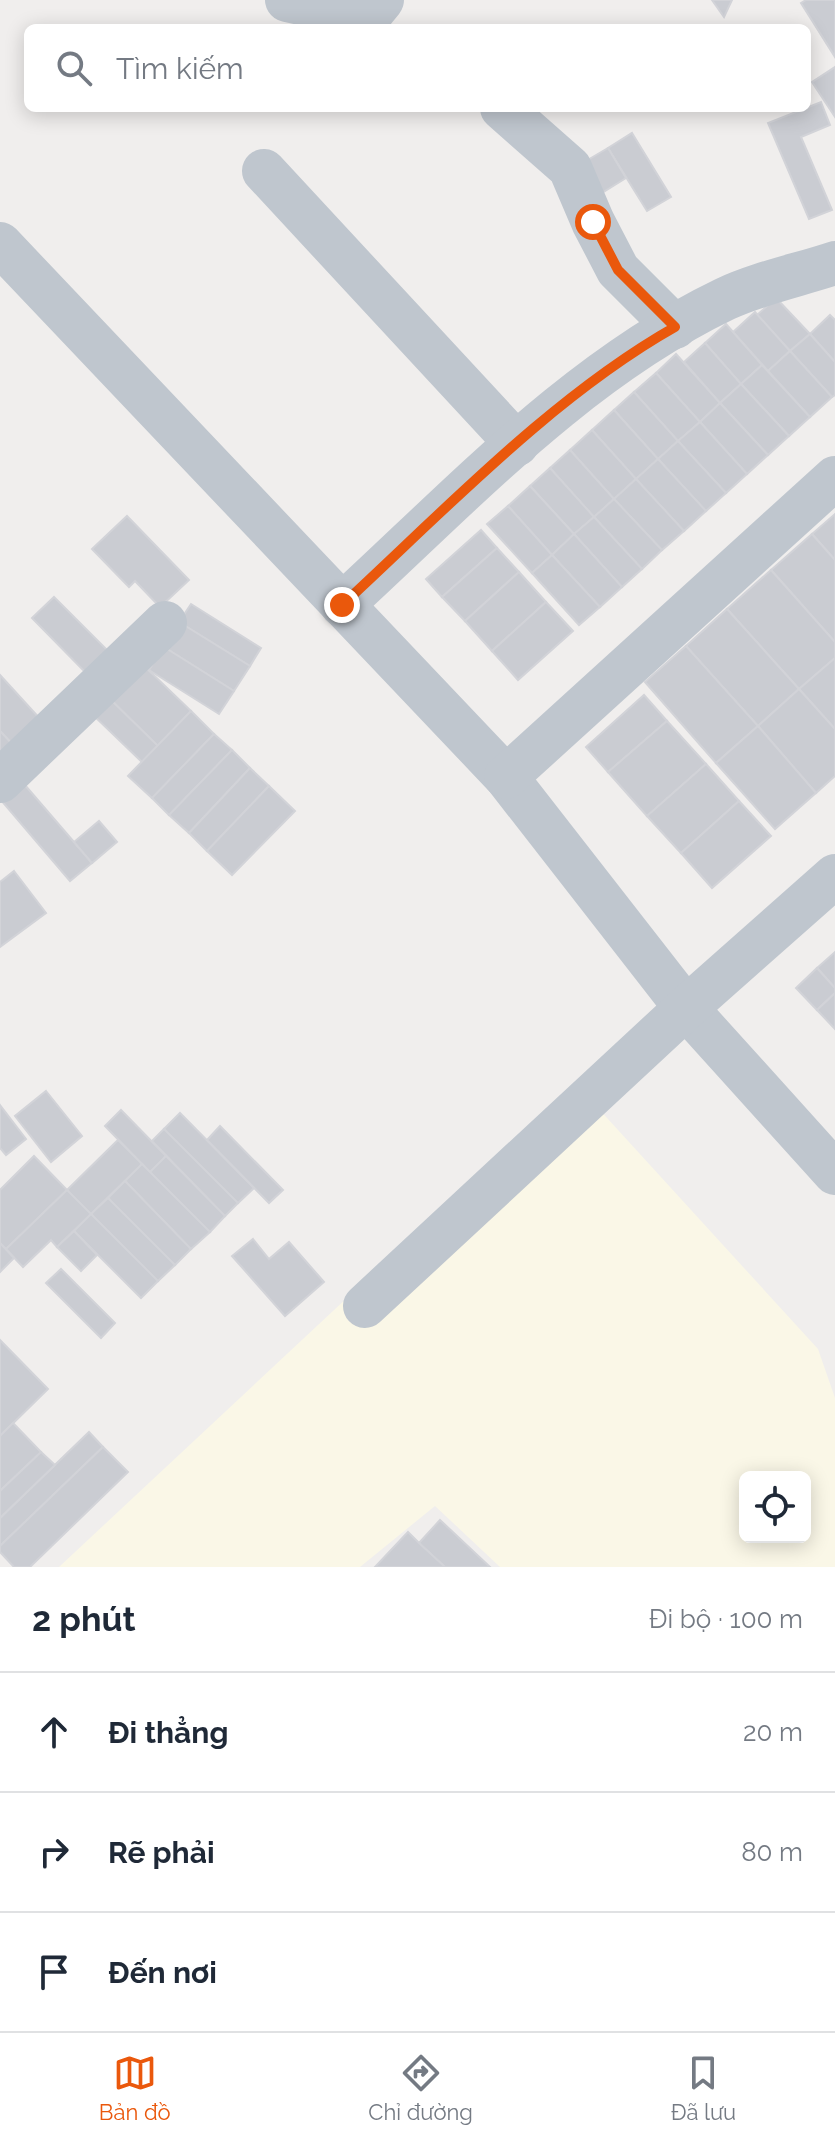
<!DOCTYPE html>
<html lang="vi">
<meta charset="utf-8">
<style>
:root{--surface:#fff;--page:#f2f2f3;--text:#1f2937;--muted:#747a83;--line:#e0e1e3;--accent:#ea580c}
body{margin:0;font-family:Raleway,sans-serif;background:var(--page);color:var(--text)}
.controls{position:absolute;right:24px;bottom:24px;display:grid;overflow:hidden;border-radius:12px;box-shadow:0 4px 20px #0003}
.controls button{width:72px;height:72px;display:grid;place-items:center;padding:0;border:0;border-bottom:2px solid var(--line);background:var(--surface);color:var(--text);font:40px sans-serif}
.stop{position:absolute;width:24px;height:24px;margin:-18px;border:6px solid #ea580c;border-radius:50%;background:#fff}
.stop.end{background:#ea580c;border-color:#fff;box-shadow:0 2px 8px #0008}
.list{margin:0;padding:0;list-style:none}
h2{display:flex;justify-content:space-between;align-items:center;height:104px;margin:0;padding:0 32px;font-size:34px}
h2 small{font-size:26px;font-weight:400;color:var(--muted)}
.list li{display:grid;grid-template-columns:52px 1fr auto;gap:24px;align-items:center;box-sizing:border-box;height:120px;padding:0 32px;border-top:2px solid var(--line)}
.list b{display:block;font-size:30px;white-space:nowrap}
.list em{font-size:26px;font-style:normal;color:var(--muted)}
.icon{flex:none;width:44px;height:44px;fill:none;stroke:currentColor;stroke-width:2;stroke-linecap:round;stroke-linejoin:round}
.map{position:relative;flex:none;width:835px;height:1567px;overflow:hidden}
.search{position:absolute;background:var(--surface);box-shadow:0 4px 20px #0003;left:24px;right:24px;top:24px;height:88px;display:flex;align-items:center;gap:20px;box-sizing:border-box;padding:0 28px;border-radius:12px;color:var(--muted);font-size:30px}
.sheet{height:464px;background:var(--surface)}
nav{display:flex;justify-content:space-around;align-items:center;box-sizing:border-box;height:112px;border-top:2px solid var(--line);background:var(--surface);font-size:22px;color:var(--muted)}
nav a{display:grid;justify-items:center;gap:4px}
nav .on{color:var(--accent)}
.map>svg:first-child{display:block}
.commercial{fill:#faf7e7;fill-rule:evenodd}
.building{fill:#caccd2;stroke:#d2d3d8;stroke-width:2}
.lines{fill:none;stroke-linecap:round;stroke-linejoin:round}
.minor{stroke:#bfc6ce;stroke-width:44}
.route{stroke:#ea580c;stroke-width:10}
</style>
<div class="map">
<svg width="835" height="1567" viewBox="0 0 835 1567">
<rect width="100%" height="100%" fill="#f0eeed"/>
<path class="commercial" d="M576 1084 818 1349 835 1398V1567H500L435 1506 360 1567H59ZM745 1477H805V1537H745Z"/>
<g class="building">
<polygon points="712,0 732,0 724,17"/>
<polygon points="806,0 835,0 835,57 801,3"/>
<polygon points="835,67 835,117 812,82"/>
<polygon points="821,102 830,125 801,137 832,210 809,219 768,123"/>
<polygon points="632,133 671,197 647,211 608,148"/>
<polygon points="608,148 626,178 592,199 574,168"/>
<polygon points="776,298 810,334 790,351 757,315"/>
<polygon points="755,312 790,351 768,371 733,332"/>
<polygon points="830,315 835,320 835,362 810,334"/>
<polygon points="726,324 762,365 741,384 705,343"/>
<polygon points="810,334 835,362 835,395 832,397 790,351"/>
<polygon points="705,343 741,384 720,403 684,362"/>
<polygon points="790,351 832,397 810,417 768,371"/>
<polygon points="676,354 720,403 700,422 656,373"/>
<polygon points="762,365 810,417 789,436 741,384"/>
<polygon points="656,373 700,422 678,441 634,392"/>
<polygon points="741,384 789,436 768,455 720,403"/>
<polygon points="634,392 678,441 658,459 614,410"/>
<polygon points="720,403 768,455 747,474 700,422"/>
<polygon points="614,410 658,459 636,479 592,430"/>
<polygon points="700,422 747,474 726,493 678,441"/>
<polygon points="592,430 636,479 614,499 570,450"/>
<polygon points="678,441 726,493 706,511 658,459"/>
<polygon points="570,450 614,499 594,517 550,468"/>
<polygon points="658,459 706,511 684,531 636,479"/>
<polygon points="550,468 594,517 574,534 530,486"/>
<polygon points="636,479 684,531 662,550 614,499"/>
<polygon points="530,486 574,534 552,555 508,506"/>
<polygon points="614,499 662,550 642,569 594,517"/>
<polygon points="508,506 552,555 532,573 487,524"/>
<polygon points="835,514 835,560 812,534"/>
<polygon points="127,516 189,580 160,607 135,581 129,587 92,549"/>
<polygon points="594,517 642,569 622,587 574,534"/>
<polygon points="481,530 497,548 442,597 426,579"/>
<polygon points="574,534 622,587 600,607 552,555"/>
<polygon points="812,534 835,560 835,642 771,570"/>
<polygon points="497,548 519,572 465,621 442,597"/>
<polygon points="552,555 600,607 579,625 532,573"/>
<polygon points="771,570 835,642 835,658 799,689 727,609"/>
<polygon points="519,572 546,602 492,651 465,621"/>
<polygon points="54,597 115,658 93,680 32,618"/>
<polygon points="546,602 573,631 518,680 492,651"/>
<polygon points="191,604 261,648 250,666 179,622"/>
<polygon points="727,609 799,689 758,726 686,646"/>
<polygon points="179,622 250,666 234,691 164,647"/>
<polygon points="686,646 758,726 716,763 645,682"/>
<polygon points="164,647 234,691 219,714 149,670"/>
<polygon points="835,658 835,729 799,689"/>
<polygon points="140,662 191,711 158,746 107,696"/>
<polygon points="0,675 42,721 14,746 0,731"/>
<polygon points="799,689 835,729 835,776 816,793 758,726"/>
<polygon points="644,695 667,721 608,772 586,747"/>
<polygon points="107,696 158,746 142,762 91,713"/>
<polygon points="191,711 214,734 152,798 128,776"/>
<polygon points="667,721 706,764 647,816 608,772"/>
<polygon points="758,726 816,793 775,829 716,763"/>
<polygon points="0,731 14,746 0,758"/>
<polygon points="214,734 232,750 169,815 152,798"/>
<polygon points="232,750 250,768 189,833 169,815"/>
<polygon points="706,764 739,801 681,853 647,816"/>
<polygon points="250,768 269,786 207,851 189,833"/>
<polygon points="18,777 92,863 70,881 0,799"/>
<polygon points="269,786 295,811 232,875 207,851"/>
<polygon points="739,801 771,836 712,888 681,853"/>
<polygon points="99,821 117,842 92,863 74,842"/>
<polygon points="14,871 46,913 0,947 0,882"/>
<polygon points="835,952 835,988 817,968"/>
<polygon points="817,968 835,988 835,993 817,1010 796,988"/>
<polygon points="835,993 835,1029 817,1010"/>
<polygon points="46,1091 82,1136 51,1162 15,1116"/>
<polygon points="0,1105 26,1139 6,1155 0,1148"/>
<polygon points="121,1110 166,1156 150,1172 105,1126"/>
<polygon points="180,1113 254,1188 238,1203 164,1129"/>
<polygon points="220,1126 283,1190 269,1203 207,1140"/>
<polygon points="164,1129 238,1203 225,1216 152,1141"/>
<polygon points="118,1140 142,1164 91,1214 67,1190"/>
<polygon points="34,1156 67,1190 6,1249 0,1243 0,1190"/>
<polygon points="166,1156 225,1216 210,1232 150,1172"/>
<polygon points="142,1164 210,1232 191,1249 125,1181"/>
<polygon points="125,1181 191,1249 175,1265 108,1198"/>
<polygon points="67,1190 91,1214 57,1247 51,1240 23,1267 6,1249"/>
<polygon points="108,1198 175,1265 158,1281 91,1214"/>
<polygon points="91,1214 158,1281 141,1298 74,1231"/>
<polygon points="74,1231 97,1255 81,1271 57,1247"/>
<polygon points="253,1239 269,1259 289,1242 324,1282 285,1316 232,1256"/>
<polygon points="0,1243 14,1258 0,1272"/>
<polygon points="61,1269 115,1323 101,1338 46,1283"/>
<polygon points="0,1340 48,1389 0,1436"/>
<polygon points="13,1423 41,1452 0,1491 0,1436"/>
<polygon points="89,1432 103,1447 0,1546 0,1518"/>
<polygon points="103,1447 128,1472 30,1567 14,1567 0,1552 0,1546"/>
<polygon points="41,1452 55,1465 0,1518 0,1491"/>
<polygon points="440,1520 490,1567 445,1567 419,1543"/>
<polygon points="408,1532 419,1543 445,1567 375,1567"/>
</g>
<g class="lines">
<g class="minor">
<polyline points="287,0 355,15 373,11 382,0"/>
<polyline points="502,108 570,168 593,222 618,270 675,327"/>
<polyline points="264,171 517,444"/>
<polyline points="0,244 506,777 686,1008 835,1173"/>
<path d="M342 605C462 495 577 370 725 299 759 283 799 275 835 263"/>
<polyline points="506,777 835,478"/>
<polyline points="0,781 165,623"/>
<polyline points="365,1306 686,1008 835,876"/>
</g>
</g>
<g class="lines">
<path class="route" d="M342 605C445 510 553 396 675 327L618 270 593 222"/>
</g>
</svg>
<div class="controls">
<button><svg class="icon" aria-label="locate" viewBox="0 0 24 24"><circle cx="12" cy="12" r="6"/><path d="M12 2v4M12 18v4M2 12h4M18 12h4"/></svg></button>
</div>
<div class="stop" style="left:593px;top:222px"></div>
<div class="stop end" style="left:342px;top:605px"></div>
<div class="search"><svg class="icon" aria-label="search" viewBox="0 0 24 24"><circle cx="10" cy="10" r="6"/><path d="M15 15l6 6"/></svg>Tìm kiếm</div>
</div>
<section class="sheet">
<h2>2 phút<small>Đi bộ · 100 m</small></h2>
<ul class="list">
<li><svg class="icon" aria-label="ahead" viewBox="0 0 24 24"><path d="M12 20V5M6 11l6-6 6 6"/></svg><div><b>Đi thẳng</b></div><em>20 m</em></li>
<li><svg class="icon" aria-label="right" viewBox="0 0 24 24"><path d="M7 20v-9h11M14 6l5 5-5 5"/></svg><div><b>Rẽ phải</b></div><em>80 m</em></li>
<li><svg class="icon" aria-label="arrive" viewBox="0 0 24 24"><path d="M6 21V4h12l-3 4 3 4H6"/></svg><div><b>Đến nơi</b></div></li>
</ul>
</section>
<nav>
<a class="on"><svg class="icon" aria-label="map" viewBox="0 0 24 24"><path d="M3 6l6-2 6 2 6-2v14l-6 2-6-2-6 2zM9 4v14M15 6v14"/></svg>Bản đồ</a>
<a><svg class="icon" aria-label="directions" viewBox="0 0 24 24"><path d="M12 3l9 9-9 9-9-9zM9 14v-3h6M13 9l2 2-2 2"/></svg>Chỉ đường</a>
<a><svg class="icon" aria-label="saved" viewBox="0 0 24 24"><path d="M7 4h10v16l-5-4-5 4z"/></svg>Đã lưu</a>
</nav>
